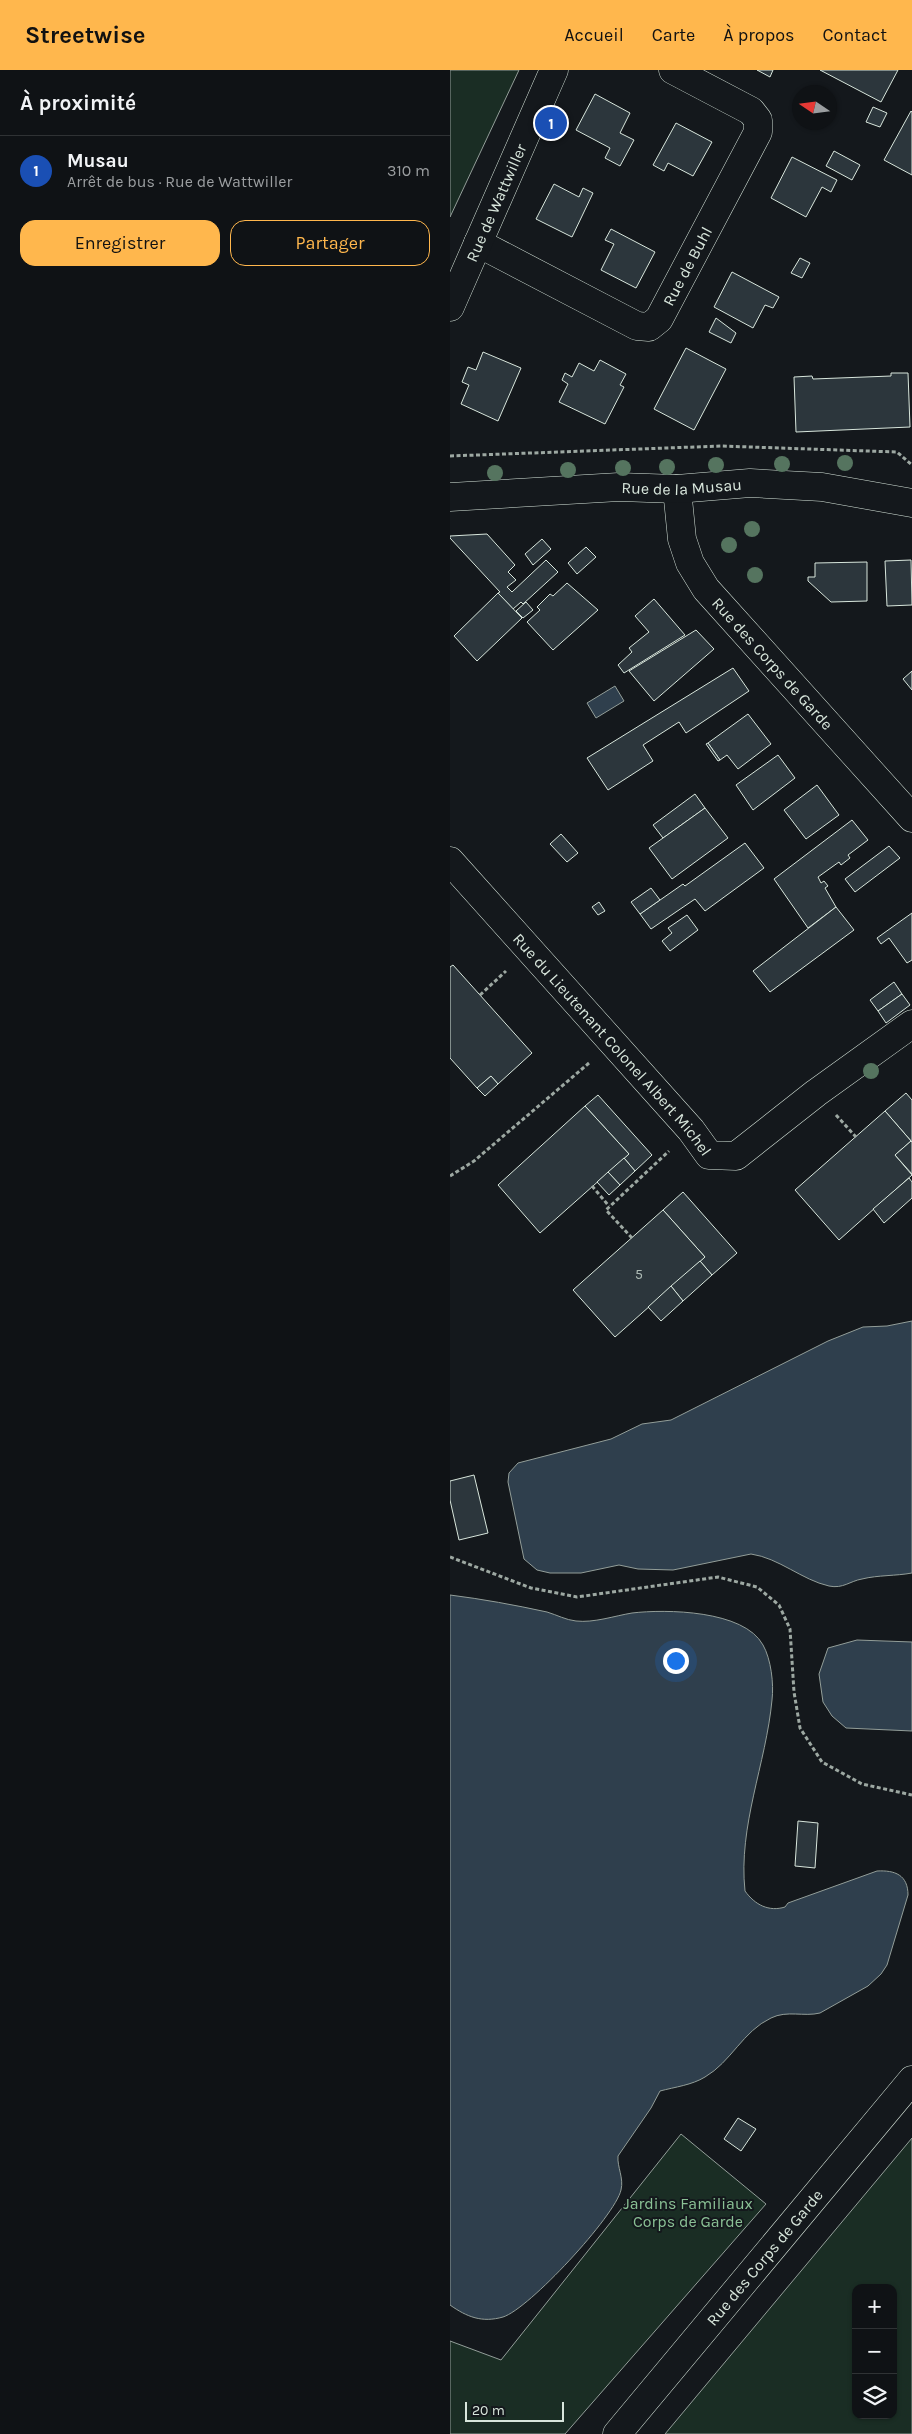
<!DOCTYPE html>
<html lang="fr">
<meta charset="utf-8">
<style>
:root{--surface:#0f1215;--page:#181b1e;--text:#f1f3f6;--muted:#9b9ea0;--line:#2f3234;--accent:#ffb74d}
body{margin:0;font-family:Karla,sans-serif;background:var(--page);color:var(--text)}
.controls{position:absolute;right:15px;bottom:15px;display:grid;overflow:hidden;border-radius:10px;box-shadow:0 1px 4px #0004}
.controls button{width:45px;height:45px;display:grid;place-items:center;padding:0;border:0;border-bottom:1px solid var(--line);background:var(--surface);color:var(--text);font:25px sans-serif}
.compass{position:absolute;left:342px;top:15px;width:45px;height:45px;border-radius:50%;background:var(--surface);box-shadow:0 1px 4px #0004;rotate:283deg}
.scale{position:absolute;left:15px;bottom:12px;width:99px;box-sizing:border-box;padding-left:5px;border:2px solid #d8e6dc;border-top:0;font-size:14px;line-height:18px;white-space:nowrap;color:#d8e6dc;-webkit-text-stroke:4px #14181c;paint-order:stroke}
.you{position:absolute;left:225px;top:1590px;width:18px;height:18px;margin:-12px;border:4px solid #fff;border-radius:50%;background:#1a73e8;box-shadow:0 0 0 8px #1a73e833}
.badge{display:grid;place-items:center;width:32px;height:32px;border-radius:50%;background:var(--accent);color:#fff;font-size:16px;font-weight:700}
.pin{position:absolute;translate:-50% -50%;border:2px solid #fff;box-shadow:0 1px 5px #0006}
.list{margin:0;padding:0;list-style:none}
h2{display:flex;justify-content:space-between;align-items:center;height:65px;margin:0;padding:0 20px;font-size:21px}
h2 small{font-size:16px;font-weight:400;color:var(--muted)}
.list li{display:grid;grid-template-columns:32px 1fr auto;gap:15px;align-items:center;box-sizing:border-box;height:70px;padding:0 20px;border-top:1px solid var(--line)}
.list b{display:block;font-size:19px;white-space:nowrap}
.list p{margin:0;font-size:16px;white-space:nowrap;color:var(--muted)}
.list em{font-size:16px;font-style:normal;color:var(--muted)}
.actions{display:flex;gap:10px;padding:15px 20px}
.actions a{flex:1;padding:11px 0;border:1px solid var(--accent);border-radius:15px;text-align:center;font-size:18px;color:var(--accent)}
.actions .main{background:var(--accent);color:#111}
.icon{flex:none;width:28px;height:28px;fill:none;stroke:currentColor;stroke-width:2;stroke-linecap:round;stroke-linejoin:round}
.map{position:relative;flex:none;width:462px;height:2364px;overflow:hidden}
header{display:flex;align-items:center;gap:30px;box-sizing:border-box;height:70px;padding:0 25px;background:var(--accent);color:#111}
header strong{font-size:24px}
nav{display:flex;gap:28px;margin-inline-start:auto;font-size:18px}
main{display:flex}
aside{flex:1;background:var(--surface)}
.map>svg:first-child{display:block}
.green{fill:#1a2d24;stroke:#939e99;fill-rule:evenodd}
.water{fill:#2f3f4d;stroke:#939e99}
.building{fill:#2c363c;stroke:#d8e6dc}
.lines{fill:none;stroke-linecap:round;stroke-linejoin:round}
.street-casing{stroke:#d8e6dc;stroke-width:29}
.path{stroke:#9da8a2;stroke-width:3;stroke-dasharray:4 2.5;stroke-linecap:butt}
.street{stroke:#14181c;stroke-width:28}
.tree{fill:#55745f}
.labels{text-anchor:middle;stroke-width:4;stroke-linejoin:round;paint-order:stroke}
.number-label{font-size:14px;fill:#adbab4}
.street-label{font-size:16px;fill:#d8e6dc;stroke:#14181c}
.park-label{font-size:16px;fill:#8ac095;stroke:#14181c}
</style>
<header>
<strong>Streetwise</strong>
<nav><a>Accueil</a><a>Carte</a><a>À propos</a><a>Contact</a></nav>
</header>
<main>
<aside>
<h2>À proximité<small></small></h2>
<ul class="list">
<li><span class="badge" style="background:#1a4fb4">1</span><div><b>Musau</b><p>Arrêt de bus · Rue de Wattwiller</p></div><em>310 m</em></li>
</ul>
<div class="actions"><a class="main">Enregistrer</a><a>Partager</a></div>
</aside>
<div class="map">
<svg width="462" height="2364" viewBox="0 0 462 2364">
<rect width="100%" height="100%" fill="#14181c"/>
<g class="green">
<polygon points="0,0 69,0 0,147"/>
<polygon points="231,2064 316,2134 115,2364 0,2364 0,2271 51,2290"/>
<path d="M462 2068V2364H215ZM406 2218H443V2345H406Z"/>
</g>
<g class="water">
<polygon points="165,616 174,631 146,648 137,633"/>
<path d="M462 1251V1503C446 1506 428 1505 412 1509 400 1511 393 1519 379 1516 352 1510 329 1488 301 1484L223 1500 188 1499 169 1495 131 1503H100L87 1500 74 1489 58 1412 59 1403 68 1393 161 1369 192 1354 221 1350 378 1271 413 1257 437 1256Z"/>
<path d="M0 1525C32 1529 65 1535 97 1542 107 1545 116 1550 126 1551 144 1553 164 1546 182 1543 216 1539 294 1540 313 1575 321 1589 324 1614 322 1630 316 1694 288 1756 295 1821 305 1835 319 1842 335 1837L338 1833 427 1801C445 1800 458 1805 458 1825L437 1895 431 1904 418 1916 370 1943C354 1947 337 1940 321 1948 293 1961 281 1992 255 2007 242 2015 225 2017 210 2021L201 2038 168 2086C167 2097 174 2108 171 2120 165 2146 79 2239 53 2247 32 2253 17 2247 0 2235Z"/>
<polygon points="407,1570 462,1572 462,1661 396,1658 382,1646 373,1632 369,1604 378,1578"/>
</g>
<g class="building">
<polygon points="307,0 323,0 320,7"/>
<polygon points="370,0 448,0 431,32"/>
<polygon points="145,24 180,43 170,63 184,70 170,96 155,88 160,78 126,60"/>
<polygon points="423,37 437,43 430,57 416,52"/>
<polygon points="461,41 462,42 462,105 434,90"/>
<polygon points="226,53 262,72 243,106 218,93 214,101 203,95"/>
<polygon points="384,81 410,95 402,110 376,96"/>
<polygon points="342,87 387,110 381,122 372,117 356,147 321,128"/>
<polygon points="104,114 129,127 133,118 143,123 122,167 86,149"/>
<polygon points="161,159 205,182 186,218 151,200 164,174 155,170"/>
<polygon points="350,188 360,193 352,208 341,203"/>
<polygon points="282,202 329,227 323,238 315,235 303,258 264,237"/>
<polygon points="266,248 286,263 281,273 259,262"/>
<polygon points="236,278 276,299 244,360 204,339"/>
<polygon points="33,282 71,298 48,351 11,334 19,315 12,312 18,297 26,300"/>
<polygon points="150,290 176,304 170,315 174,317 155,354 109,332 118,314 112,310 115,303 122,307 129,293 144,301"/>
<polygon points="441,303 458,303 460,357 346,362 344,307 362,306 363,309 441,306"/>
<polygon points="37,464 65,495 58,502 66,510 57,517 62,522 96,490 108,502 73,534 71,532 63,539 48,523 50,522 0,468 0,466"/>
<polygon points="92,469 101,479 83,495 75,484"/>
<polygon points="136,477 146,487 127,504 118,493"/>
<polygon points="461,490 462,535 437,536 435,491"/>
<polygon points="417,492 417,531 381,532 358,511 358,507 365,507 365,493"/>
<polygon points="117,513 148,540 103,580 77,552 90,540 87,537 100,524 103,526"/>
<polygon points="48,523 72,548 27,591 4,566"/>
<polygon points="204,529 235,565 174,603 168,595 182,582 179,578 199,562 185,546"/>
<polygon points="76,532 83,540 73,548 66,541"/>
<polygon points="246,560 264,579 204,631 179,601"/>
<polygon points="283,598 299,621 236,663 229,652 193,675 203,691 158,720 137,688"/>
<polygon points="462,601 462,620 453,609"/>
<polygon points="298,644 321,674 288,699 277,685 270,690 258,673"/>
<polygon points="258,673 270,690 268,691 256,674"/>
<polygon points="328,685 345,708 303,740 286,715"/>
<polygon points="367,715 389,745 356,769 334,740"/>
<polygon points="245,724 255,738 213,768 203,755"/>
<polygon points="255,738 278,768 222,809 199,778"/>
<polygon points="402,750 418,770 398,785 400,788 391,795 389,792 368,807 371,813 374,811 378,816 375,818 386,837 358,858 324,809"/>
<polygon points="111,764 128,783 117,792 100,774"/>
<polygon points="295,773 314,798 255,841 245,829 201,859 190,844 233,814 235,816"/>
<polygon points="439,776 450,788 405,822 395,809"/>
<polygon points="201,818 210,830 190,844 181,832"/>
<polygon points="149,832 155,841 148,845 142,837"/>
<polygon points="386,837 404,860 320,922 303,901"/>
<polygon points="462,843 462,890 457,893 439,868 431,874 427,868"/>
<polygon points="237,845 248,860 220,881 212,871 222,863 218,858"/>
<polygon points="3,895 82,983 48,1014 41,1006 27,1018 0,988 0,897"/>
<polygon points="444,912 452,924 428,941 420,930"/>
<polygon points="452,924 460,935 436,953 428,941"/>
<polygon points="41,1006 48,1014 35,1026 27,1018"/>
<polygon points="456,1023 462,1030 462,1072 435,1041"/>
<polygon points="148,1025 202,1085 185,1101 174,1088 179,1084 135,1036"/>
<polygon points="135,1036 179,1084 90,1163 48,1115"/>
<polygon points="435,1041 461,1071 445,1085 462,1105 389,1170 345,1120"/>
<polygon points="461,1071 462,1072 462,1104 445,1085"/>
<polygon points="174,1088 185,1101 170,1115 158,1102"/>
<polygon points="158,1102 170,1115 159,1125 147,1112"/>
<polygon points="459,1108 462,1112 462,1128 434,1153 423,1139"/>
<polygon points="233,1122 287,1183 262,1205 250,1191 255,1187 213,1140"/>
<polygon points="213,1140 255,1187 165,1267 123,1220"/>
<polygon points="250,1191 262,1205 233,1231 221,1216"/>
<polygon points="221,1216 233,1231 211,1251 198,1237"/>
<polygon points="24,1405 38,1463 9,1470 0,1430 0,1411"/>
<polygon points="348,1751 368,1753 365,1798 345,1796"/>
<polygon points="288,2048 306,2059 291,2081 274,2069"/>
</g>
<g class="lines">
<g class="street-casing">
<g id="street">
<path id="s1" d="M28 173 187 256 199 257 209 249 308 62V50L301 41 223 0"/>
<path id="s2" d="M0 237 104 0"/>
<path id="s3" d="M227 419 232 469 240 493 256 519 462 748"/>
<path id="s4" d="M0 427 169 417 227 419 300 413 372 417 462 433"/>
<path id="s5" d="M0 791 241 1060 259 1085 286 1086 366 1023 462 954"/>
<path id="s6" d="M167 2364 462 2010"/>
</g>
</g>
<g class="path">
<polyline points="0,386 271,376 447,382 462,395"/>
<polyline points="30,925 56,901"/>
<polyline points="386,1045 406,1067"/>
<polyline points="0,1106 24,1091 139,993"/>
<polyline points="142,1116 159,1136"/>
<polyline points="182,1168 156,1140 219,1081"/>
<polyline points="0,1487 81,1518 127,1527 268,1507 307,1517 329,1535 340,1559 344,1622 350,1658 372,1692 412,1714 462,1725"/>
</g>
<use href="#street" class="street"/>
</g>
<g class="tree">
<circle cx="395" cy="393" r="8"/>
<circle cx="332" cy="394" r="8"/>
<circle cx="266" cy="395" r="8"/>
<circle cx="217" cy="397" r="8"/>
<circle cx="173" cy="398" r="8"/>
<circle cx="118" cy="400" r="8"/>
<circle cx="45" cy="403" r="8"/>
<circle cx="302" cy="459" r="8"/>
<circle cx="279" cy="475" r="8"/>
<circle cx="305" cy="505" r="8"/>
<circle cx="421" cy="1001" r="8"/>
</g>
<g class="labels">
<g class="number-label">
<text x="189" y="1209">5</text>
</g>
<g class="street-label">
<text dy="6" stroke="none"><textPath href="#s2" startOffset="114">Rue de Wattwiller</textPath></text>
<text dy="6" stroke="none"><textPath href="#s1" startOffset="264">Rue de Buhl</textPath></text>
<text dy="6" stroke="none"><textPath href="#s4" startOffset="232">Rue de la Musau</textPath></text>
<text dy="6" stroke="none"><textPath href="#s3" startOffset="206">Rue des Corps de Garde</textPath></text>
<text dy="6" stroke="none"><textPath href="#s5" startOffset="245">Rue du Lieutenant Colonel Albert Michel</textPath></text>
<text dy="6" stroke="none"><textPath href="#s6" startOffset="230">Rue des Corps de Garde</textPath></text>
</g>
<g class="park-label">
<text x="238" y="2139">Jardins Familiaux<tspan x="238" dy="18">Corps de Garde</tspan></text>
</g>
</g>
</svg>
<div class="controls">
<button>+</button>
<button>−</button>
<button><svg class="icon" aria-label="layers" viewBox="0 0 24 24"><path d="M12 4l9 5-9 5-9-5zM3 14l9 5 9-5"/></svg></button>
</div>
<svg class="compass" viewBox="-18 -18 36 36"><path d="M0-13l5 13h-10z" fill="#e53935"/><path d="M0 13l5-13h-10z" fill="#9b9ea0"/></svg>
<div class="scale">20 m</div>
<div class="you"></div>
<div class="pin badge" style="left:101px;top:53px;background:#1a4fb4">1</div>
</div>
</main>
